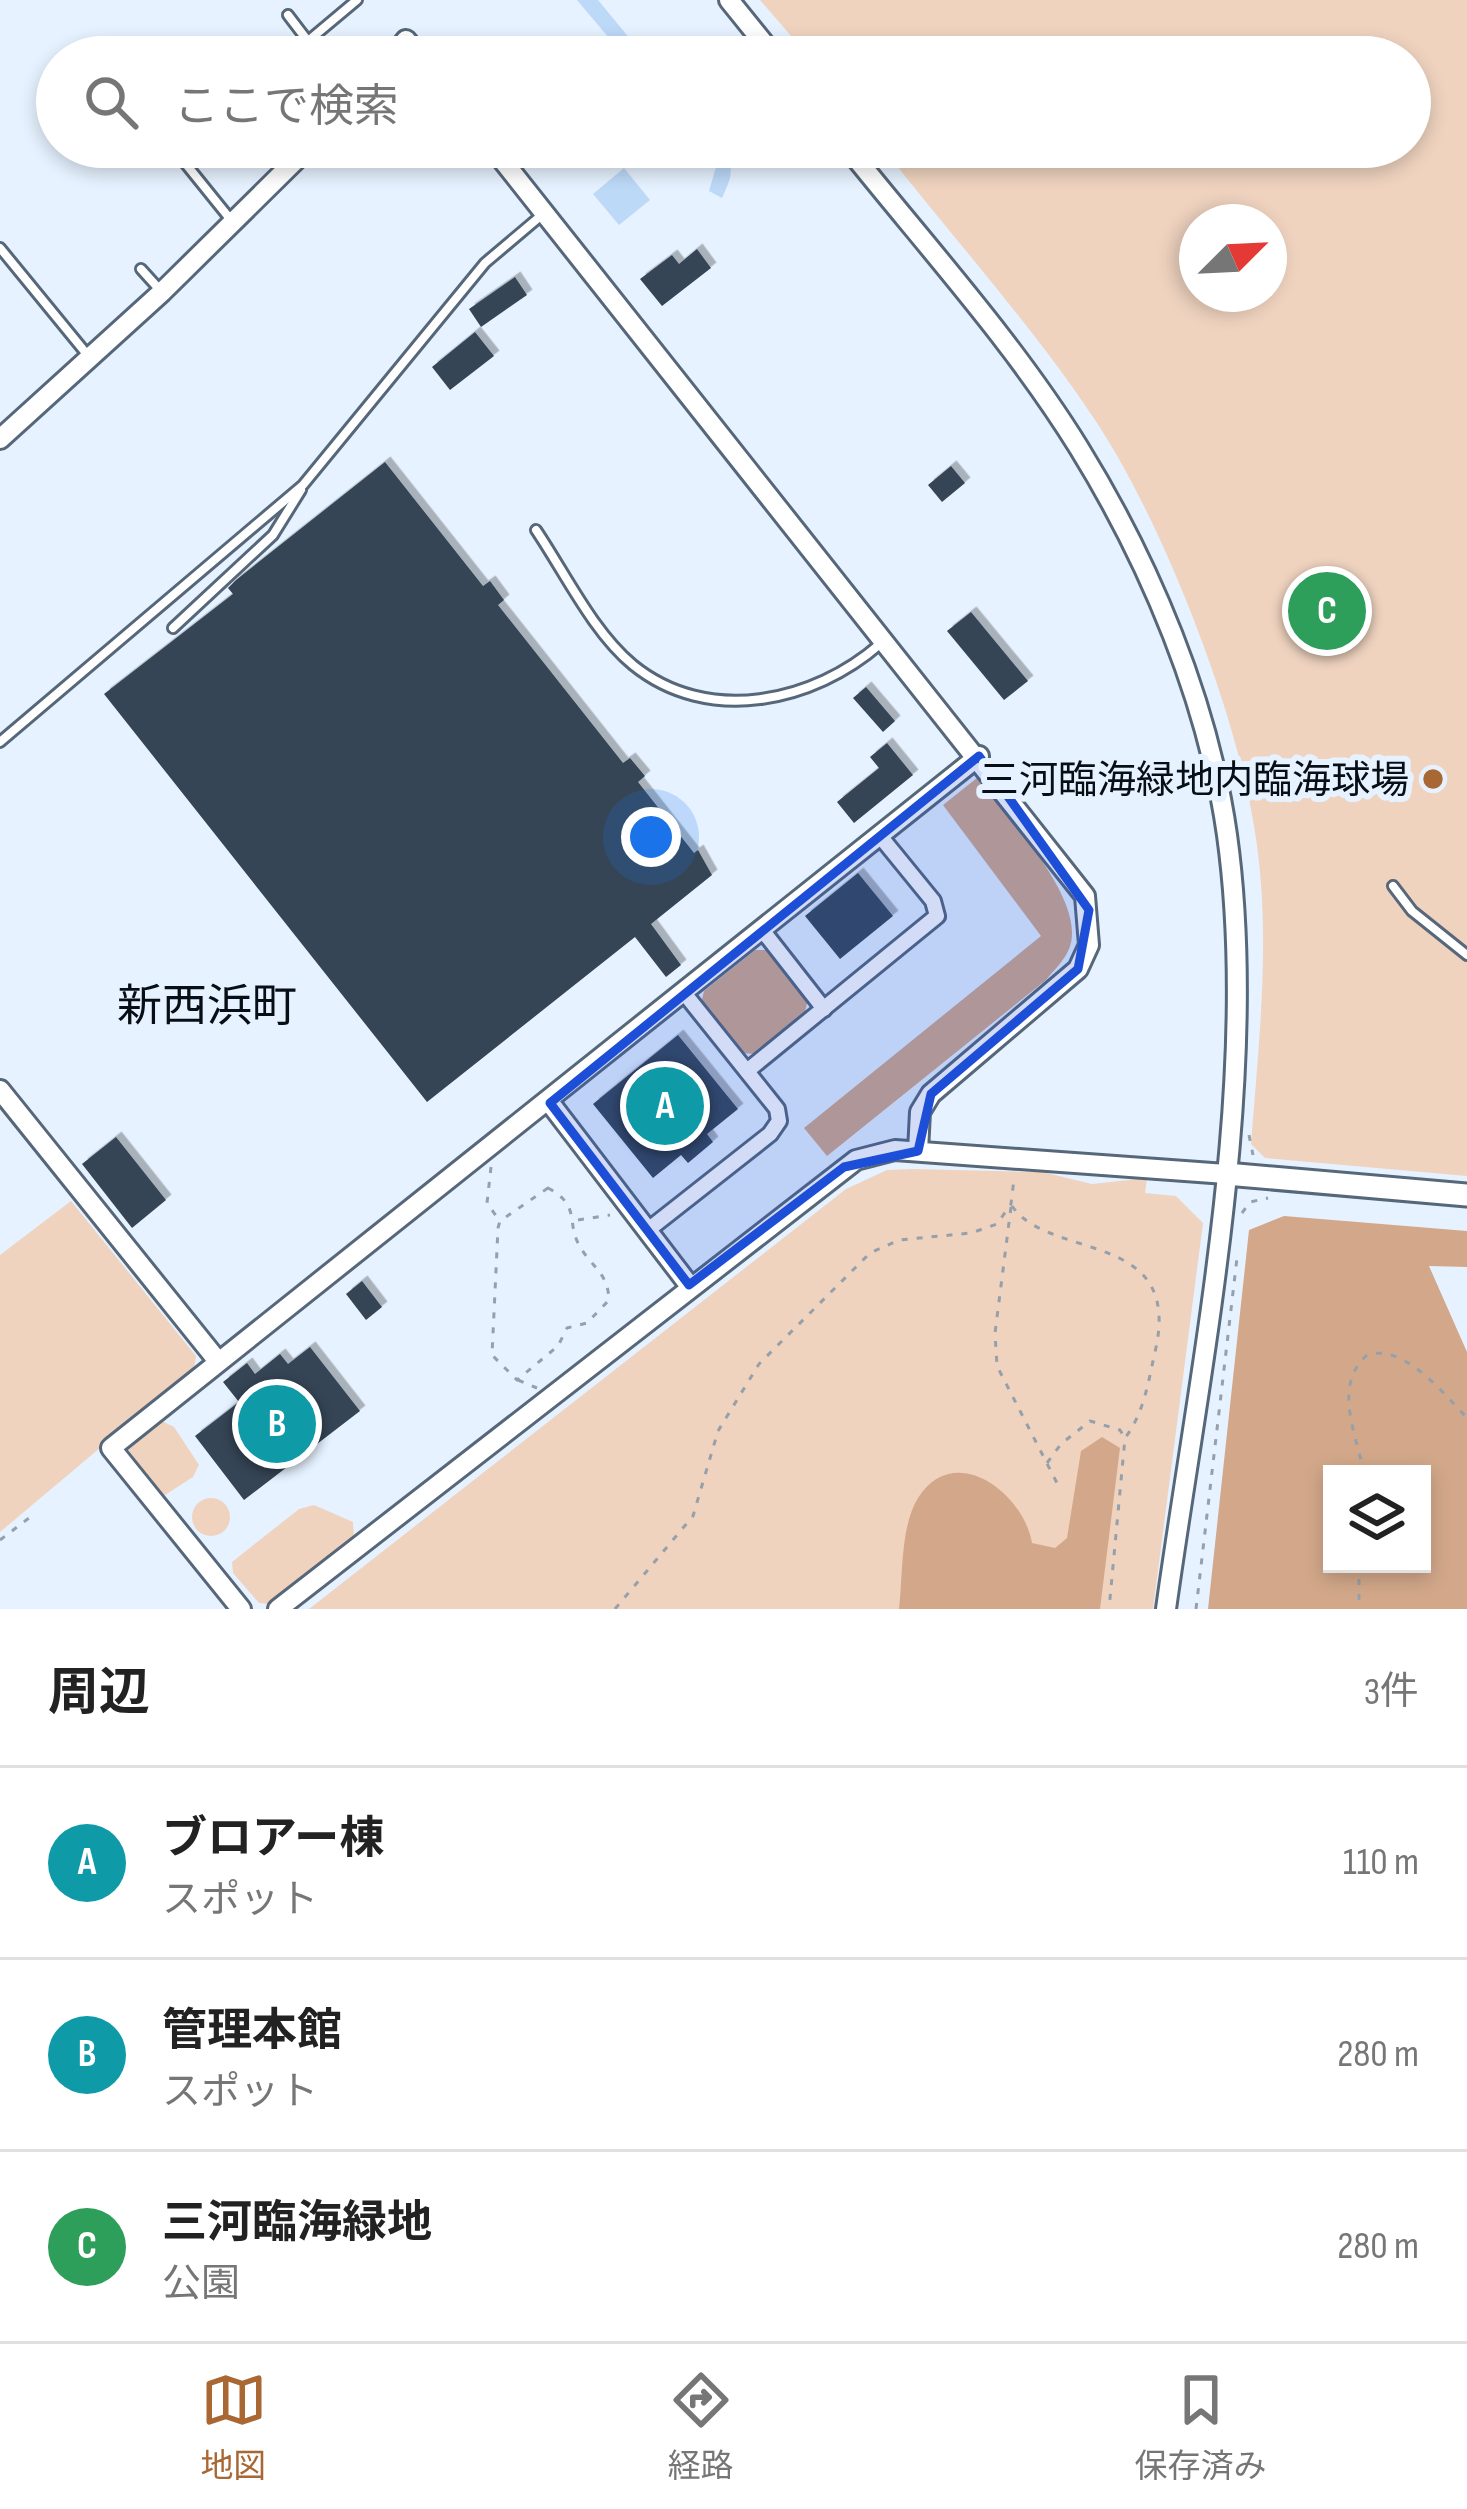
<!DOCTYPE html>
<html lang="ja">
<meta charset="utf-8">
<style>
:root{--surface:#fff;--page:#f6f6f6;--text:#222;--muted:#767676;--line:#e0e0e0;--accent:#a96733}
body{margin:0;font-family:"Sofia Sans Condensed","Noto Sans JP",sans-serif;background:var(--page);color:var(--text)}
.controls{position:absolute;right:36px;bottom:36px;display:grid;overflow:hidden;border-radius:0px;box-shadow:0 6px 18px #0003}
.controls button{width:108px;height:108px;display:grid;place-items:center;padding:0;border:0;border-bottom:3px solid var(--line);background:var(--surface);color:var(--text);font:60px sans-serif}
.compass{position:absolute;left:1179px;top:204px;width:108px;height:108px;border-radius:50%;background:var(--surface);box-shadow:0 6px 18px #0003;rotate:66deg}
.you{position:absolute;left:651px;top:837px;width:42px;height:42px;margin:-30px;border:9px solid #fff;border-radius:50%;background:#1a73e8;box-shadow:0 0 0 18px #1a73e833}
.badge{display:grid;place-items:center;width:78px;height:78px;border-radius:50%;background:var(--accent);color:#fff;font-size:39px;font-weight:700}
.pin{position:absolute;translate:-50% -50%;border:6px solid #fff;box-shadow:0 3px 12px #0006}
.list{margin:0;padding:0;list-style:none}
h2{display:flex;justify-content:space-between;align-items:center;height:156px;margin:0;padding:0 48px;font-size:51px}
h2 small{font-size:39px;font-weight:400;color:var(--muted)}
.list li{display:grid;grid-template-columns:78px 1fr auto;gap:36px;align-items:center;box-sizing:border-box;height:192px;padding:0 48px;border-top:3px solid var(--line)}
.list b{display:block;font-size:45px;white-space:nowrap}
.list p{margin:0;font-size:39px;white-space:nowrap;color:var(--muted)}
.list em{font-size:39px;font-style:normal;color:var(--muted)}
.icon{flex:none;width:66px;height:66px;fill:none;stroke:currentColor;stroke-width:2;stroke-linecap:round;stroke-linejoin:round}
.map{position:relative;flex:none;width:1467px;height:1609px;overflow:hidden}
.search{position:absolute;background:var(--surface);box-shadow:0 6px 18px #0003;left:36px;right:36px;top:36px;height:132px;display:flex;align-items:center;gap:30px;box-sizing:border-box;padding:0 42px;border-radius:66px;color:var(--muted);font-size:45px}
.sheet{height:732px;background:var(--surface)}
nav{display:flex;justify-content:space-around;align-items:center;box-sizing:border-box;height:168px;border-top:3px solid var(--line);background:var(--surface);font-size:33px;color:var(--muted)}
nav a{display:grid;justify-items:center;gap:6px}
nav .on{color:var(--accent)}
.map>svg:first-child{display:block}
.green{fill:#efd3bf;fill-rule:evenodd}
.forest{fill:#d3a88a;fill-rule:evenodd}
.water{fill:#bdd9f8}
.building{fill:#344454;filter:url(#shadow)}
.lines{fill:none;stroke-linecap:round;stroke-linejoin:round}
.service-casing{stroke:#566779;stroke-width:14}
.minor-casing{stroke:#566779;stroke-width:20}
.tertiary-casing{stroke:#566779;stroke-width:24}
.secondary-casing{stroke:#566779;stroke-width:27}
.path{stroke:#96a0ab;stroke-width:3;stroke-dasharray:6 9;stroke-linecap:butt}
.service{stroke:#fff;stroke-width:8}
.minor{stroke:#fff;stroke-width:14}
.tertiary{stroke:#fff;stroke-width:18}
.secondary{stroke:#fff;stroke-width:21}
.marked{fill:#1d4ed8;fill-opacity:0.2;stroke:#1d4ed8;stroke-width:9;stroke-linejoin:round}
.poi-dot{fill:#a96733;stroke:#e6f2ff;stroke-width:4.5}
.labels{text-anchor:middle;stroke-width:12;stroke-linejoin:round;paint-order:stroke}
.poi-label{font-size:39px;fill:#080e15;stroke:#e6f2ff;text-anchor:end}
.quarter-label{font-size:45px;fill:#080e15;stroke:#e6f2ff}
</style>
<div class="map">
<svg width="1467" height="1609" viewBox="0 0 1467 1609">
<defs>
<filter id="shadow"><feDropShadow dx="5.5" dy="-5.5" stdDeviation="0" flood-color="#0004"/></filter>
</defs>
<rect width="100%" height="100%" fill="#e6f2ff"/>
<g class="green">
<path d="M760 0H1467V1176L1265 1158 1251 1144C1259 1039 1272 931 1254 826 1235 708 1162 520 1095 420 1032 325 952 237 882 147H1410V57H809ZM1197 222H1269V294H1197Z"/>
<polygon points="912,1169 1042,1172 1092,1184 1147,1178 1145,1193 1176,1196 1203,1223 1153,1609 309,1609 846,1189 887,1170"/>
<polygon points="71,1201 196,1356 194,1369 0,1532 0,1255"/>
<polygon points="162,1421 174,1427 199,1465 193,1477 165,1495 154,1491 128,1449"/>
<circle cx="211" cy="1517" r="19"/>
<polygon points="314,1505 353,1522 354,1538 269,1604 259,1603 233,1573 232,1562 299,1509"/>
</g>
<g class="forest">
<path d="M977 778C1005 815 1089 901 1069 949 1064 961 1053 971 1046 980L827 1156 804 1128 1041 936 943 805Z"/>
<polygon points="755,950 769,950 808,999 805,1012 754,1054 741,1053 701,1004 704,991"/>
<path d="M1284 1216 1467 1231V1267L1429 1266 1467 1352V1609H1208L1249 1230ZM1422 1474V1564H1332V1474Z"/>
<path d="M1102 1437 1120 1448 1100 1609H899C903 1576 900 1527 918 1498 955 1440 1024 1494 1032 1543L1055 1548 1067 1538 1081 1451Z"/>
</g>
<g class="water">
<polygon points="577,0 598,0 645,57 625,57"/>
<path d="M700 147H720C736 166 732 177 722 198L709 191 716 167Z"/>
<polygon points="624,168 650,200 619,225 593,194"/>
</g>
<g class="building">
<polygon points="697,249 711,268 662,306 640,279 672,255 679,264"/>
<polygon points="515,277 527,295 481,327 469,309"/>
<polygon points="475,332 494,356 450,390 432,367"/>
<polygon points="385,462 483,586 490,581 504,600 498,605 623,763 630,758 645,776 638,782 694,853 698,850 712,875 651,924 681,965 666,977 635,937 427,1102 104,694 233,594 228,588 236,580"/>
<polygon points="951,466 965,483 942,502 928,485"/>
<polygon points="971,612 1028,681 1004,700 947,631"/>
<polygon points="866,687 895,721 883,732 853,698"/>
<polygon points="887,743 913,775 854,823 837,802 879,768 870,757"/>
<polygon points="858,873 893,916 840,959 805,916"/>
<polygon points="678,1035 738,1109 707,1134 713,1142 688,1163 681,1155 653,1178 593,1104"/>
<polygon points="116,1137 166,1200 132,1228 82,1164"/>
<polygon points="362,1281 382,1307 366,1320 346,1294"/>
<polygon points="310,1347 360,1411 244,1500 195,1436 239,1402 223,1382 247,1363 255,1374 280,1354 288,1364"/>
</g>
<g class="lines">
<g class="service-casing">
<g id="service">
<polyline points="288,15 320,57"/>
<polyline points="308,41 357,0"/>
<polyline points="183,147 177,153 231,220"/>
<polyline points="0,248 90,358"/>
<polyline points="141,269 160,290"/>
<path d="M536 530C565 573 593 632 633 665 708 726 814 702 880 644"/>
<polyline points="173,628 273,535 301,490"/>
<polyline points="0,742 303,485 485,263 543,214"/>
<polyline points="1393,886 1412,911 1467,955"/>
</g>
</g>
<g class="minor-casing">
<g id="minor">
<polyline points="763,931 824,1009"/>
<polyline points="747,1071 937,916 933,901 880,836"/>
<polyline points="648,1230 770,1134 779,1121 777,1109 685,994"/>
</g>
</g>
<g class="tertiary-casing">
<g id="tertiary">
<polyline points="729,0 775,57"/>
<polyline points="392,57 406,40 420,57"/>
<polyline points="492,147 1085,896 1089,945 1078,969 931,1094 920,1112 918,1151"/>
<path d="M847 147C925 245 1013 341 1079 448 1150 563 1208 701 1227 835 1261 1079 1200 1365 1166 1609"/>
<polyline points="0,439 162,292 309,147"/>
<polyline points="0,1090 217,1360"/>
<polyline points="550,1103 689,1285"/>
<polyline points="241,1609 111,1448 979,756"/>
<polyline points="278,1609 856,1160 895,1150 1226,1174"/>
</g>
</g>
<g class="secondary-casing">
<polyline id="secondary" points="1226,1174 1467,1195"/>
</g>
<g class="path">
<polyline points="1249,1135 1253,1155"/>
<polyline points="491,1167 487,1203 499,1220"/>
<path d="M548 1188C580 1205 567 1221 578 1243 590 1267 608 1271 609 1300L587 1323 567 1328 558 1346 517 1380 492 1355 498 1228 500 1221Z"/>
<path d="M1012 1206C1051 1262 1184 1228 1155 1352 1148 1383 1144 1413 1125 1438L1109 1609"/>
<polyline points="1011,1207 995,1333 997,1366 1057,1483"/>
<polyline points="1242,1213 1250,1202 1268,1198"/>
<polyline points="578,1220 610,1215"/>
<polyline points="518,1380 537,1388"/>
<polyline points="1047,1463 1061,1444 1090,1421 1120,1430 1125,1438"/>
<path d="M1364 1474C1357 1435 1332 1386 1367 1355 1404 1343 1444 1394 1467 1418"/>
<polyline points="0,1540 33,1515"/>
<polyline points="1359,1564 1359,1609"/>
<polyline points="615,1609 693,1516 718,1431 759,1364 870,1253 899,1240 971,1233 997,1224 1011,1204 1014,1179"/>
<polyline points="1196,1609 1237,1258"/>
</g>
<use href="#service" class="service"/>
<use href="#minor" class="minor"/>
<use href="#tertiary" class="tertiary"/>
<use href="#secondary" class="secondary"/>
</g>
<path class="marked" d="M979 756 1089 910 1078 969 931 1094 918 1151 844 1167 689 1285 550 1103Z"/>
<circle class="poi-dot" cx="1433" cy="779" r="12"/>
<g class="labels">
<g class="poi-label">
<text x="1409" y="793">三河臨海緑地内臨海球場</text>
</g>
<g class="quarter-label">
<text x="207" y="1021">新西浜町</text>
</g>
</g>
</svg>
<div class="controls">
<button><svg class="icon" aria-label="layers" viewBox="0 0 24 24"><path d="M12 4l9 5-9 5-9-5zM3 14l9 5 9-5"/></svg></button>
</div>
<svg class="compass" viewBox="-18 -18 36 36"><path d="M0-13l5 13h-10z" fill="#e53935"/><path d="M0 13l5-13h-10z" fill="#767676"/></svg>
<div class="you"></div>
<div class="pin badge" style="left:665px;top:1106px;background:#0f9aa8">A</div>
<div class="pin badge" style="left:277px;top:1424px;background:#0f9aa8">B</div>
<div class="pin badge" style="left:1327px;top:611px;background:#2e9e5b">C</div>
<div class="search"><svg class="icon" aria-label="search" viewBox="0 0 24 24"><circle cx="10" cy="10" r="6"/><path d="M15 15l6 6"/></svg>ここで検索</div>
</div>
<section class="sheet">
<h2>周辺<small>3件</small></h2>
<ul class="list">
<li><span class="badge" style="background:#0f9aa8">A</span><div><b>ブロアー棟</b><p>スポット</p></div><em>110 m</em></li>
<li><span class="badge" style="background:#0f9aa8">B</span><div><b>管理本館</b><p>スポット</p></div><em>280 m</em></li>
<li><span class="badge" style="background:#2e9e5b">C</span><div><b>三河臨海緑地</b><p>公園</p></div><em>280 m</em></li>
</ul>
</section>
<nav>
<a class="on"><svg class="icon" aria-label="map" viewBox="0 0 24 24"><path d="M3 6l6-2 6 2 6-2v14l-6 2-6-2-6 2zM9 4v14M15 6v14"/></svg>地図</a>
<a><svg class="icon" aria-label="directions" viewBox="0 0 24 24"><path d="M12 3l9 9-9 9-9-9zM9 14v-3h6M13 9l2 2-2 2"/></svg>経路</a>
<a><svg class="icon" aria-label="saved" viewBox="0 0 24 24"><path d="M7 4h10v16l-5-4-5 4z"/></svg>保存済み</a>
</nav>
